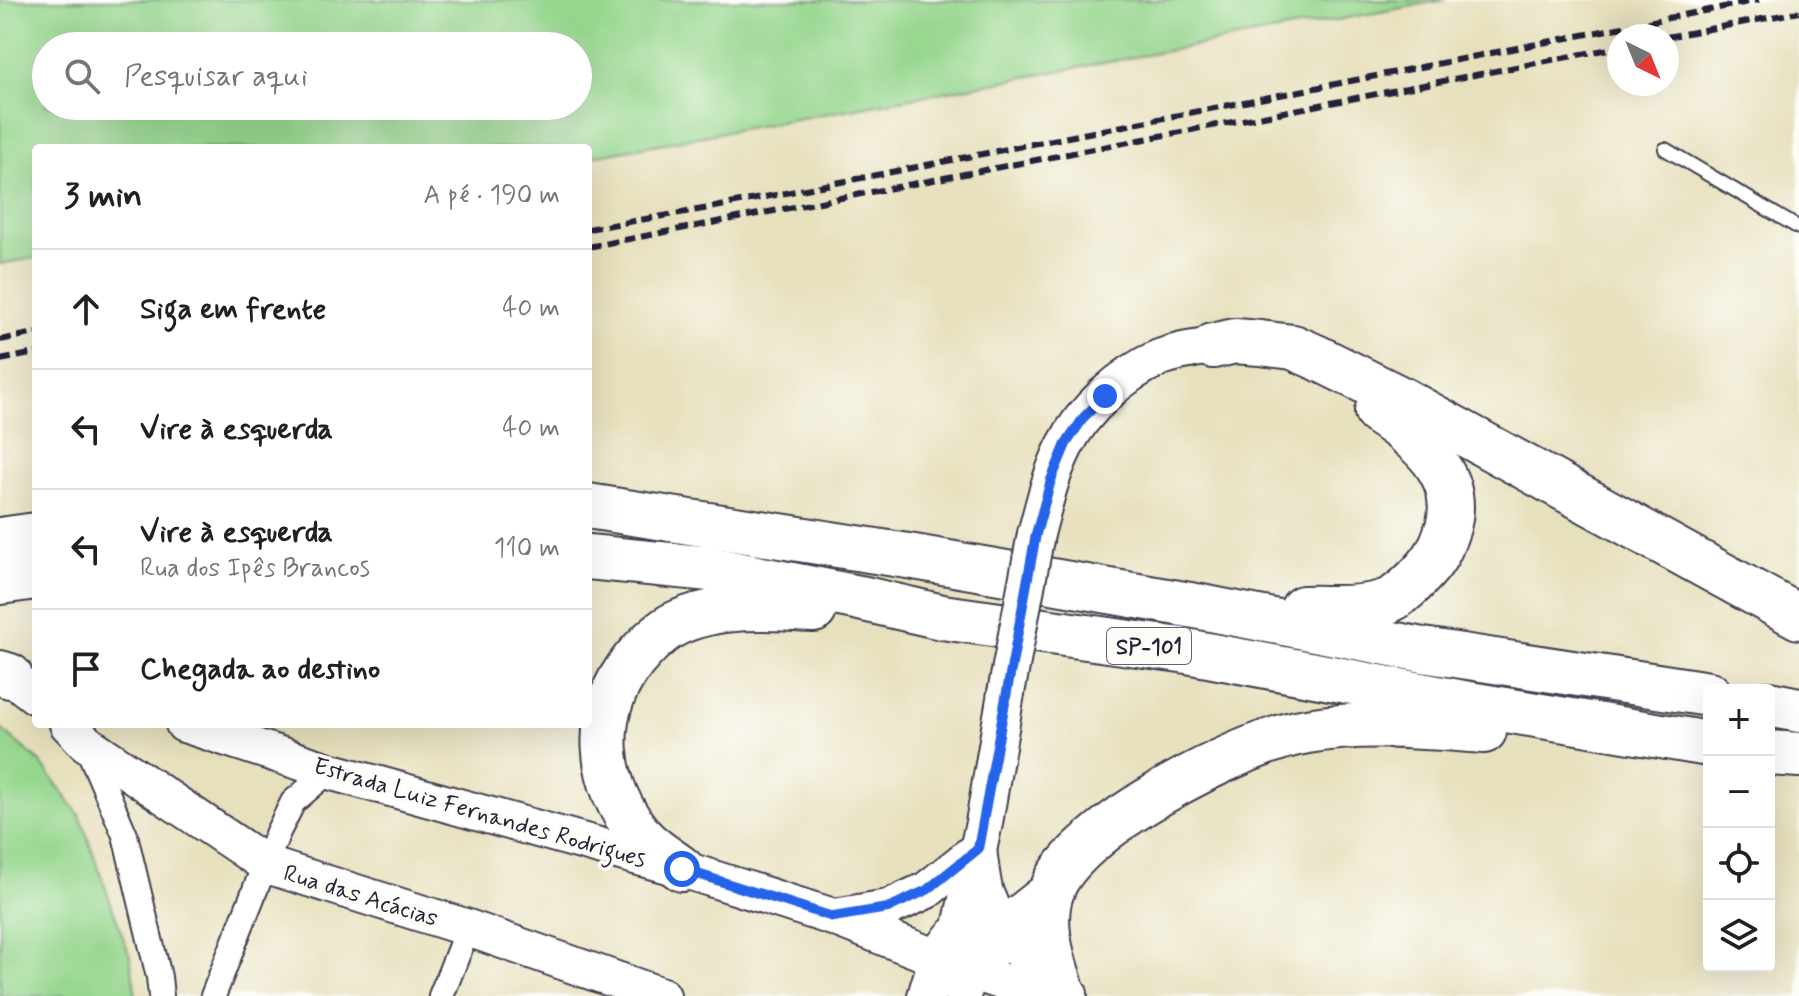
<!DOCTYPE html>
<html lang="pt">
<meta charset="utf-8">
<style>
:root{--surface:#fff;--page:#f2f2f2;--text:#202124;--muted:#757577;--line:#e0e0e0}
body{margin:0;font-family:Mynerve,sans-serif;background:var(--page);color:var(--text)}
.controls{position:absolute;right:24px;bottom:24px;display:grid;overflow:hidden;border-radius:8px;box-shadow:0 8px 32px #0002}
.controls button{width:72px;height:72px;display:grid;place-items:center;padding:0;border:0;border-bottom:2px solid var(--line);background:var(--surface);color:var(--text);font:40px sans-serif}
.compass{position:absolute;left:1607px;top:24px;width:72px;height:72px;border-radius:50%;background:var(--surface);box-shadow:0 8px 32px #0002;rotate:137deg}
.stop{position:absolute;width:24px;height:24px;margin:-18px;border:6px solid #2563eb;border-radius:50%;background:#fff}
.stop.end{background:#2563eb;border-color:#fff;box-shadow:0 2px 8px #0008}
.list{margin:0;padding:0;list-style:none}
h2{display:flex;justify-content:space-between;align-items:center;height:104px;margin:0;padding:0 32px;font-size:34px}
h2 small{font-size:26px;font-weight:400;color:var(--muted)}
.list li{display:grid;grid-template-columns:52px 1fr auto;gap:24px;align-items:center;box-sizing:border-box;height:120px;padding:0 32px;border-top:2px solid var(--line)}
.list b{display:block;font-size:30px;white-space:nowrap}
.list p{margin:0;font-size:26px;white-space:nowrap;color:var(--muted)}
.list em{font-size:26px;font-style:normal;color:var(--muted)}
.icon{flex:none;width:44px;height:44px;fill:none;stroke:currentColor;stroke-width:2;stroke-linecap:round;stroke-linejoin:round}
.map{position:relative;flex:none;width:1799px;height:996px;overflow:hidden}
.search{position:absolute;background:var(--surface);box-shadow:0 8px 32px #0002;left:32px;top:32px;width:560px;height:88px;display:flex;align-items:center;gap:20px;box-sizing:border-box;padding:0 28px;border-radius:44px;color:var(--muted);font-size:30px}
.panel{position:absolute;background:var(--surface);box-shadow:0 8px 32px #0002;left:32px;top:144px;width:560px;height:584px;border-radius:8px}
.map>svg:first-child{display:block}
.green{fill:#95d68d;stroke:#5c7c64;stroke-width:2;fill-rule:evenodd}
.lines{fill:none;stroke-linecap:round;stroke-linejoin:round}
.lane-casing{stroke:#403e4e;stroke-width:16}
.street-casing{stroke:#403e4e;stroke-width:28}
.secondary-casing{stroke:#403e4e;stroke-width:40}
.highway-casing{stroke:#403e4e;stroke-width:48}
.lane{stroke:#fff;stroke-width:12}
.street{stroke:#fff;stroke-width:24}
.secondary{stroke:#fff;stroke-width:36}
.highway{stroke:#fff;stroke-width:44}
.rail{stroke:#22223b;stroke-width:6;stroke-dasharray:12 6;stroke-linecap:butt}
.secondary-bridge-casing{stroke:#403e4e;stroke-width:40;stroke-linecap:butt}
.secondary-bridge{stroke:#fff;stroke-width:36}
.route{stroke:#2563eb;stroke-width:10}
.labels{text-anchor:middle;stroke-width:7;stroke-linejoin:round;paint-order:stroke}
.shield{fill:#fdfcf7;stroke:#646373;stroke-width:2}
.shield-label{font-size:22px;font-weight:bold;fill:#22223b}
.street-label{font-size:24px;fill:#22223b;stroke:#fdfcf7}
</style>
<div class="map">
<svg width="1799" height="996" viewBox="0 0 1799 996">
<rect width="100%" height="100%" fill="#fdfcf7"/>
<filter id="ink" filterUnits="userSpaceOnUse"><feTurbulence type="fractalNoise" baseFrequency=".0125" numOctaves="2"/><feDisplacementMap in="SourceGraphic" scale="16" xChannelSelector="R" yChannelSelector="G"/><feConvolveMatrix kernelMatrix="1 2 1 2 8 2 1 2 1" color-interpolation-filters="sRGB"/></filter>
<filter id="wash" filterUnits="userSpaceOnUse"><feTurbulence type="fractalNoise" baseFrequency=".006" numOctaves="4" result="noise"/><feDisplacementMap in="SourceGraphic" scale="32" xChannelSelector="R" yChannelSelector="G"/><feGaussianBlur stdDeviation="1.8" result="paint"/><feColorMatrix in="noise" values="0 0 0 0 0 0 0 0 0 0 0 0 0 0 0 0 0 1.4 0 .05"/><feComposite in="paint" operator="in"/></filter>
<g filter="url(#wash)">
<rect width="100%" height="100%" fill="#e7e0bd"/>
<g class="green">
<path d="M0 0H1446L588 157V148H36V258L0 264ZM46 46H578V106H46Z"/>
<polygon points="0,728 40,762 80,816 130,957 136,996 0,996"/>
</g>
</g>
<g filter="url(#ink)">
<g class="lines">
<g class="lane-casing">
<polyline id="lane" points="1665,149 1799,228"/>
</g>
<g class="street-casing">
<g id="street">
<polyline points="87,746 125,835 159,977 161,996"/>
<polyline points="213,996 278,832 293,802 329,771"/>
<polyline points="441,996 468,928"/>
</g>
</g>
<g class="secondary-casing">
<g id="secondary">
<path d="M1036 534C1044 504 1051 473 1065 446 1083 410 1122 374 1159 358 1176 351 1194 349 1213 346"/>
<polyline points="10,676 36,696"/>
<polyline points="68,724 86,743 267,865 468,928 662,996"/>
<polyline points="184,724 329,771 682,869 833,917 970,971 1046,996"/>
<path d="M835 917 888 908 927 890 978 849C980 863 981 879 985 893 1001 936 1032 969 1069 994"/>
<polyline points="926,996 938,956 952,937"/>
<polyline points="962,996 970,971 962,922 984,823 1006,693"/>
</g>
</g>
<g class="highway-casing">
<g id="highway">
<polyline points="1213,346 1235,341 1260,343 1293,347 1318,358 1401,399 1799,617"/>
<polyline points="588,506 914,557 1201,607 1423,650 1709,694"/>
<polyline points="0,540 36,535"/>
<polyline points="588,557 710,569 860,598 942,617 1181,650 1464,703 1709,744"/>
<polyline points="0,582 36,577"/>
<path d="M1303 608C1331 607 1360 611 1388 601 1402 595 1415 581 1425 570 1438 556 1442 545 1448 527 1463 474 1417 438 1377 412"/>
<polyline points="0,673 10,676"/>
<polyline points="1769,704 1799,710"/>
<polyline points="1769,753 1799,755"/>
<path d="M682 869C668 858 649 848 639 834 598 782 590 714 634 660 645 647 659 632 675 624 716 604 770 607 814 610"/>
<polyline points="970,971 1003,931 1051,893"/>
<path d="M1062 989C1052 959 1041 924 1051 893 1070 829 1244 741 1307 731 1366 721 1425 727 1484 731"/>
</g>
</g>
<use href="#lane" class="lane"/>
<use href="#street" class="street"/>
<use href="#secondary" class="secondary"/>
<use href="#highway" class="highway"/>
<g class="rail">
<polyline points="1667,37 1799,12"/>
<polyline points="588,229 715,207 1759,0"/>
<polyline points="588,247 1619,47"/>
<polyline points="0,340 36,333"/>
<polyline points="0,360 36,353"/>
</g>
<g class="secondary-bridge-casing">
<polyline id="secondary-bridge" points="1006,693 1036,534"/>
</g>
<use href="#secondary-bridge" class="secondary-bridge"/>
</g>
</g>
<g class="lines" filter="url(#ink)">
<polyline class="route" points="682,869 833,917 888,908 927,890 978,849 1036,534 1051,480 1066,444 1084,417 1105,396"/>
</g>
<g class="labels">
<rect class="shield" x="1107" y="628" width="84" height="36" rx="6"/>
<g class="shield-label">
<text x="1149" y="654">SP-101</text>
</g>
<g class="street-label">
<text transform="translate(480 812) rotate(16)" y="8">Estrada Luiz Fernandes Rodrigues</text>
<text transform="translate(361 895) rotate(17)" y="8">Rua das Acácias</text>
</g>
</g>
</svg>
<div class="controls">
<button>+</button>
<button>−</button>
<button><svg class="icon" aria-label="locate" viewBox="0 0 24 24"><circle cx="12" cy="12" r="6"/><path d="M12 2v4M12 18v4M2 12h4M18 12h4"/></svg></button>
<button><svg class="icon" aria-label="layers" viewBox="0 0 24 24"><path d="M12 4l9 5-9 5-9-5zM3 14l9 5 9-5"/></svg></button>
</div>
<svg class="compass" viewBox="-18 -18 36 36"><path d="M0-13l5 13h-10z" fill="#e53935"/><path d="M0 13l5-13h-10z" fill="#757577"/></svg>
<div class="stop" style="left:682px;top:869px"></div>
<div class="stop end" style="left:1105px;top:396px"></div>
<div class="search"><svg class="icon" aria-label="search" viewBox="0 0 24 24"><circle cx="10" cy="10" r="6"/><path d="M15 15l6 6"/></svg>Pesquisar aqui</div>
<section class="panel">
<h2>3 min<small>A pé · 190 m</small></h2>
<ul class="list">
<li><svg class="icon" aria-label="ahead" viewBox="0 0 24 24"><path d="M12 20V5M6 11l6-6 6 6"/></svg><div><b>Siga em frente</b></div><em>40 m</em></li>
<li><svg class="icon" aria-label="left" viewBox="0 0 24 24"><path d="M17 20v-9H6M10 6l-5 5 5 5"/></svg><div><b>Vire à esquerda</b></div><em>40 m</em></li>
<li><svg class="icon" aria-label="left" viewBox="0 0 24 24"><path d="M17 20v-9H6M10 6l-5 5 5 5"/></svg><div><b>Vire à esquerda</b><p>Rua dos Ipês Brancos</p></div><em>110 m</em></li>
<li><svg class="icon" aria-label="arrive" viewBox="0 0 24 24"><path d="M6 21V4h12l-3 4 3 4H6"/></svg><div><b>Chegada ao destino</b></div></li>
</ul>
</section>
</div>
